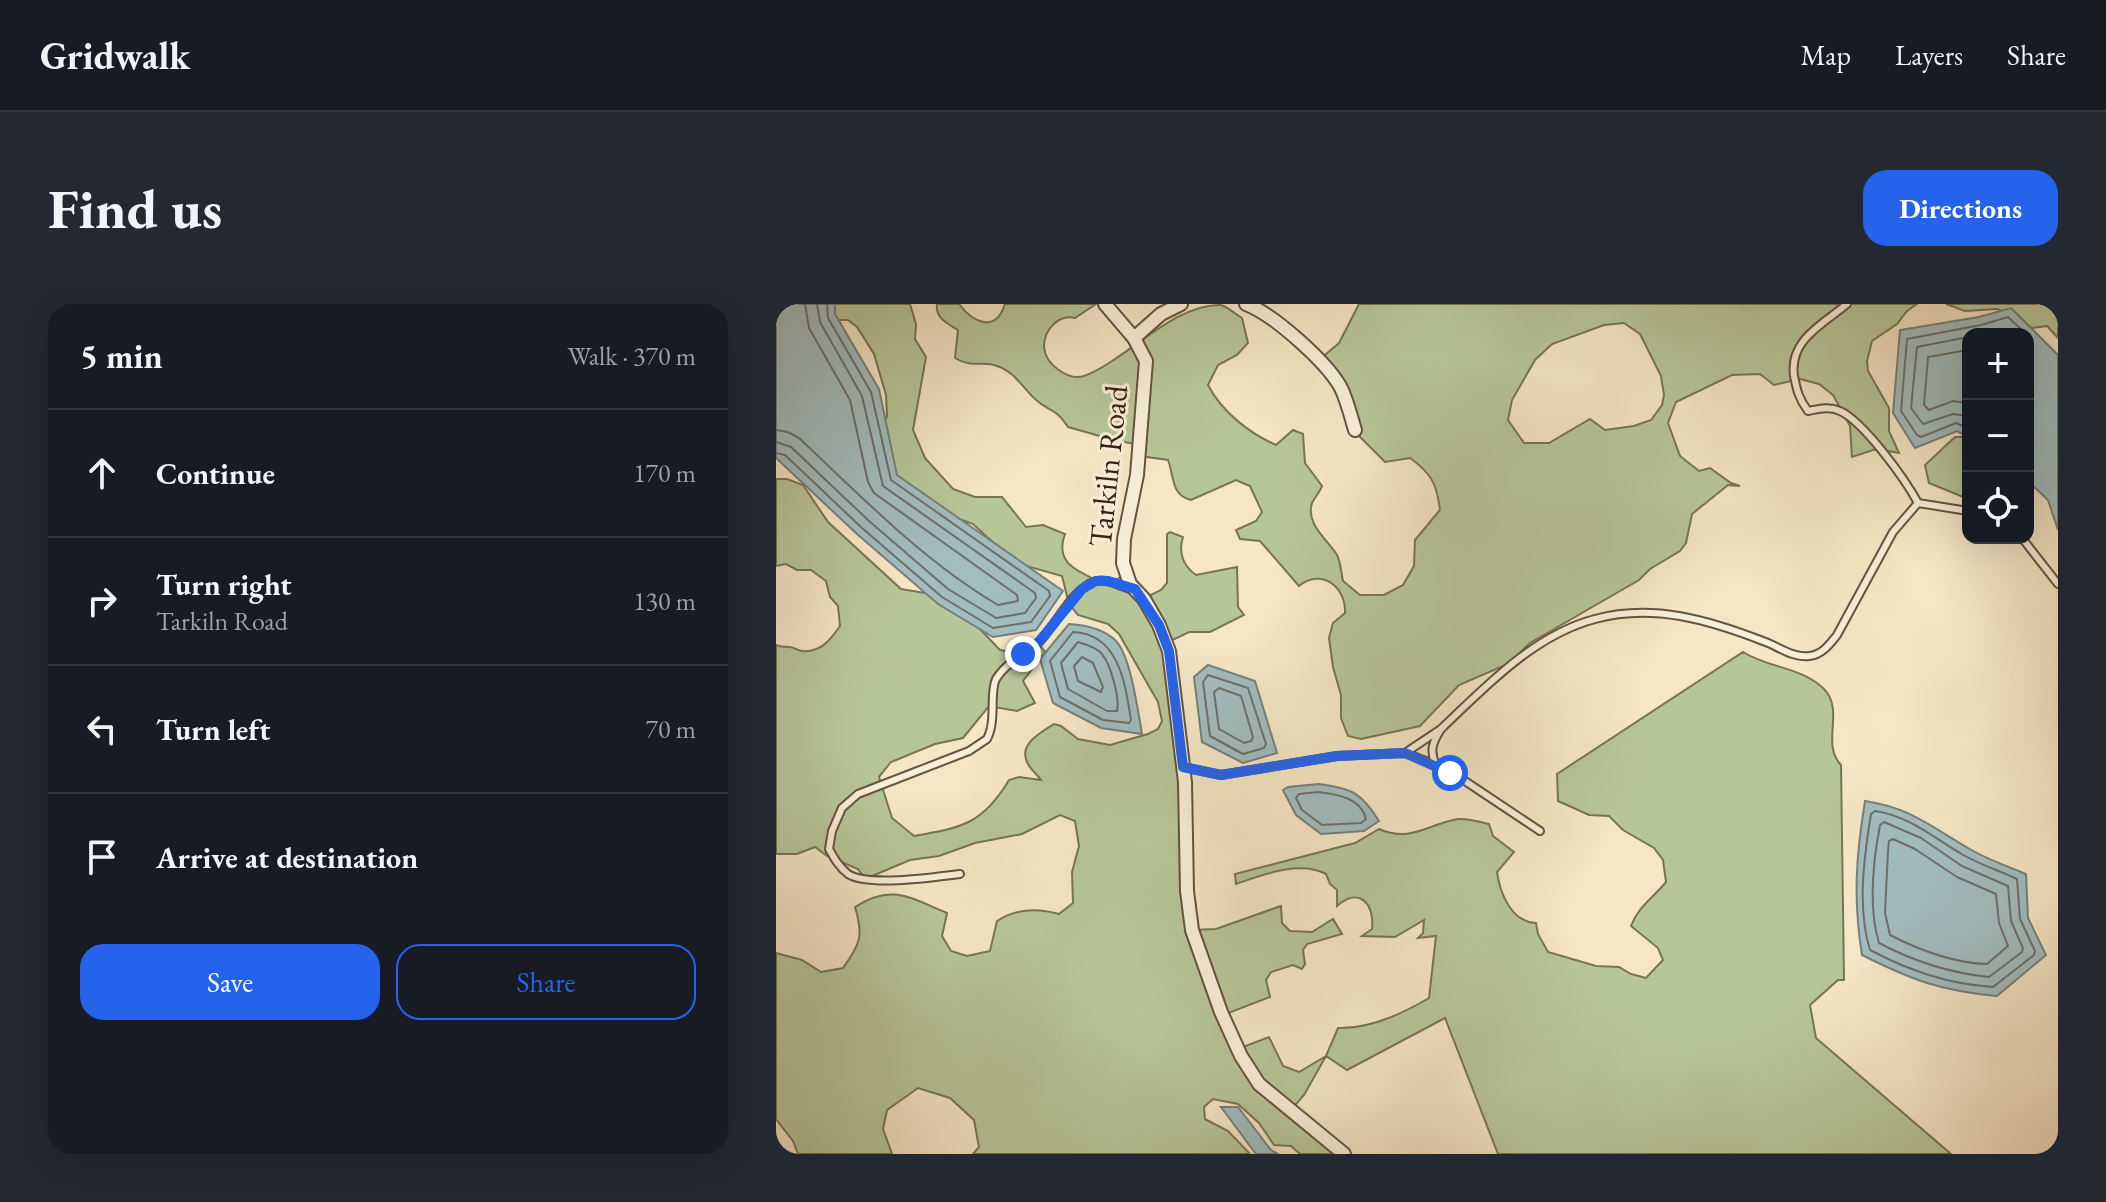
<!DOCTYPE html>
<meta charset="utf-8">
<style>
:root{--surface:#171b24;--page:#242831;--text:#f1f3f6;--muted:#9ea1a6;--line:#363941;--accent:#2563eb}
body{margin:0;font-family:"EB Garamond",serif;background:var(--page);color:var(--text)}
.controls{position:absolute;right:24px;top:24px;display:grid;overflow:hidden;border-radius:16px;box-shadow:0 8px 32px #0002}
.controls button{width:72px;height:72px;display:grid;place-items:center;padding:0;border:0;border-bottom:2px solid var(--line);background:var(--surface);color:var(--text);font:40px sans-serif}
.stop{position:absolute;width:24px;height:24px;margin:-18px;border:6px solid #2563eb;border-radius:50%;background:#fff}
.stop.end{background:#2563eb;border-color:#fff;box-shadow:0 2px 8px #0008}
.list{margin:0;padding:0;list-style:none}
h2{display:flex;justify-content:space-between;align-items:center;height:104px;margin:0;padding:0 32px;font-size:34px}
h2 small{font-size:26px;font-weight:400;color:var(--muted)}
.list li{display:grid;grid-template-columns:52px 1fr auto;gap:24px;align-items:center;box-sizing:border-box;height:128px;padding:0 32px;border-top:2px solid var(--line)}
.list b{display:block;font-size:30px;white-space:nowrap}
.list p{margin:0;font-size:26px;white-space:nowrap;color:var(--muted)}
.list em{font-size:26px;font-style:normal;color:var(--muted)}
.actions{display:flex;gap:16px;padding:24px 32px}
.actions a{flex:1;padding:18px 0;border:2px solid var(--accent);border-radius:24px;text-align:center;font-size:28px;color:var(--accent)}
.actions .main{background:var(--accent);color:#fff}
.icon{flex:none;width:44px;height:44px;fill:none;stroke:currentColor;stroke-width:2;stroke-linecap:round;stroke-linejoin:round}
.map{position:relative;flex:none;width:1282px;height:850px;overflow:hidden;border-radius:24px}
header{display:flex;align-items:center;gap:48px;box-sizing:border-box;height:112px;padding:0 40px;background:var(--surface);border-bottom:2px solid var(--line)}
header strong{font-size:38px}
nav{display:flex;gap:44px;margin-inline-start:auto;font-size:28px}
.intro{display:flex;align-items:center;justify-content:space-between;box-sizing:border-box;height:192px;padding:0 48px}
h1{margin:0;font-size:56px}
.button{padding:20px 36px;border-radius:24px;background:var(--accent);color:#fff;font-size:28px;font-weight:700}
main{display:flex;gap:48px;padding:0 48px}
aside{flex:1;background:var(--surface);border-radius:24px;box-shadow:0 8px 32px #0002}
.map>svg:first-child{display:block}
.green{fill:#b7c698;stroke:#777456;stroke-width:2;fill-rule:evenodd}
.water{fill:#a1bdbf;stroke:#777f7b;stroke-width:2}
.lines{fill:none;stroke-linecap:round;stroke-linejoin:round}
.shore{stroke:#6c6f6a;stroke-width:2}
.lane-casing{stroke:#665240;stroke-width:10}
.street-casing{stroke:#665240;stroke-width:16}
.lane{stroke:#f8efd9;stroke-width:6}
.street{stroke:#f8efd9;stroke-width:12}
.route{stroke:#2563eb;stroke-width:10}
.labels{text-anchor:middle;stroke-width:6;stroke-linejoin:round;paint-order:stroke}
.street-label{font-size:32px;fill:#372114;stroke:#f8efd9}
</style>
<header>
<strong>Gridwalk</strong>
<nav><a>Map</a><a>Layers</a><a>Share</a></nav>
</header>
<div class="intro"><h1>Find us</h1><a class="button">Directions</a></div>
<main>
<aside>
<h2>5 min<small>Walk · 370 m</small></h2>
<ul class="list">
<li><svg class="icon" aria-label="ahead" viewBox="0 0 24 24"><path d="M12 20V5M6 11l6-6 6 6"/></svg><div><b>Continue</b></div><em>170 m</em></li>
<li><svg class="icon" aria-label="right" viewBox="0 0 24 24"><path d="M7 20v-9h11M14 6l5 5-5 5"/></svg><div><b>Turn right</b><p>Tarkiln Road</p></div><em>130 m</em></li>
<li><svg class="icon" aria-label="left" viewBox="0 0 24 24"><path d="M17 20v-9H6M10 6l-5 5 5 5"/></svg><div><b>Turn left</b></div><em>70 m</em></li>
<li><svg class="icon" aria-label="arrive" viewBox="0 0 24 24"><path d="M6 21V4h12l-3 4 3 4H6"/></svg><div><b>Arrive at destination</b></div></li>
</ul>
<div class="actions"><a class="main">Save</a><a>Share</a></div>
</aside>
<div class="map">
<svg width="1282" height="850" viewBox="0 0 1282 850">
<rect width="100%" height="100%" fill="#f5e6c5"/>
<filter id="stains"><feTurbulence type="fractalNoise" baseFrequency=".0025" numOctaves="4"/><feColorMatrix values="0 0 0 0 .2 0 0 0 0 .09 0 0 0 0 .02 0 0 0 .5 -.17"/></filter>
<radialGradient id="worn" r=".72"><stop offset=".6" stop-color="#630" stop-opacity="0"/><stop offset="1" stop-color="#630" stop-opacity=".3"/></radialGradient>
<g class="green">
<path d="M41 0H134L140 20 139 35 150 53 137 126 149 154 177 185 199 193H226L250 223 267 221 289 230C277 262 307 269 331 281L350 270 367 295 385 286 391 279V230L394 228 407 233C402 248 407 262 420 271L461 263 462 303 468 311 434 328H413L390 339 416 626 440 625 505 602 506 619 514 627 536 628 557 615 566 630 531 640 527 646 529 660 526 665 517 661 495 668 490 676 494 693 447 711 462 745 493 733 507 762 523 768 550 752 562 724C594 725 626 710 653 694L660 632 642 634 647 629 648 616 619 633 586 632 596 625C599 600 583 582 561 602V586L554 580 550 570C524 556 486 571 460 580L459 570 579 539 603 525C635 539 652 520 682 515 692 514 703 518 713 520L717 532 738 548 721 568C724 589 735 618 760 619L762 630 772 648 820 662 843 663 855 670 870 674 887 656 882 644 855 622C862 603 877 594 890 578L887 556 878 544 847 526 833 512 813 511 782 497 781 470 967 348C992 364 1025 363 1047 384 1070 406 1044 439 1065 461L1068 676H1062L1034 701 1040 734 1175 850H722L669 714 571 766 550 752 528 791 514 807 568 850H524L515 842 498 841 483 819 462 800 437 795 428 803 429 815 452 827 474 850H197L203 843 198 816 174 794 142 784 111 806 107 825 116 850H22L17 837 0 815V649L26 656 45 668 67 664C84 639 88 633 79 603 116 579 134 594 171 609L166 632 175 647 191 652 214 647 221 617C241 604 262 604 283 610L297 599 296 568 303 542 299 517 284 511 246 530 199 539 163 552 134 556 89 575 82 565 51 552 39 543 21 550H0V341C4 343 9 343 13 343 18 343 22 347 26 347 45 349 55 335 64 322L62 302 54 293 50 277 35 266H21L10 260 0 262V175H11L27 181 52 218 125 285 161 291 203 324 224 346 248 350 262 339 269 348 247 377 259 399 241 407 213 402 187 434 159 440 115 458 103 473 116 514 138 532C185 524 207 520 233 476L243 473 265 476C262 471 255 466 252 460 241 441 264 429 278 420L285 422 302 435 334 441 372 430 382 425 386 417 382 398 343 330 332 320 302 311 293 300 286 272 240 259 197 220 155 204 127 187 102 132 111 112 110 91 98 50 81 23 72 16H62Z"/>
<path d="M161 0H183C197 19 220 29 229 0H320L299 14C282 10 268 26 268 43 269 60 292 77 308 72 351 56 396 0 445 1 452 3 459 10 466 14L472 39 461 51 442 61 432 81C446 108 473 129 500 141L517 126 527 130 529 159 546 182C544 188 539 193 536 199 529 220 552 236 561 251 565 259 565 268 567 277L584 291H608L627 281 638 262 639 236 664 206C661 180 655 169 634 154L609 158 581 130 576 113 543 56 563 39 583 0H1141L1131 7 1121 20 1096 37 1091 57 1092 67 1113 104V127L1123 149 1100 145 1076 153 1074 122 1057 91 1043 80 1024 75 998 81 984 70 956 71 900 98 892 119 904 152 923 167 934 164 955 179 964 182 952 181 916 210 910 239 904 247 874 265 863 276 754 339 732 360 683 381 644 422 585 435 572 432 565 414V391L557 363 553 334 557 319 569 309C570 282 545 264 523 282L484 237 464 235 460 226 480 217 486 208 474 182 460 176 415 196C395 192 398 171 392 156L364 152 361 140C337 138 316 129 292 123 279 103 273 108 259 95 246 83 239 68 221 62 206 56 197 65 179 54L182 26C171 19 159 14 161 0ZM848 19 864 30 885 72 888 91 886 101 875 116 858 122 829 126 814 115 773 139H748L732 116 736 96 759 56 776 40 828 21Z"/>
<polygon points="1170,0 1282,0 1282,34 1271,22 1256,24 1236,11 1221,5 1189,7"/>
<polygon points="1179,133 1192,133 1192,195 1153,179 1149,161"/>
</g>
<g class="water">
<polygon points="0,0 59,0 59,10 103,85 121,171 287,287 260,326 217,333 162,300 81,230 0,154"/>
<polygon points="1235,4 1282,51 1282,226 1272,196 1252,177 1252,30 1192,30 1192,133 1181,127 1139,144 1117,109 1124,26 1203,13"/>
<path d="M293 320C309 321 328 325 340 337 355 353 362 408 366 430L325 424 277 399 264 355Z"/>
<polygon points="432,361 479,377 501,449 467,459 426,438 418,373"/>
<path d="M542 480C575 484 585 488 603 517L588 527 545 530 520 511 507 486 512 483Z"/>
<path d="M1089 497C1135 504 1154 522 1192 544 1210 555 1231 562 1250 570L1252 614 1270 651 1221 692C1165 687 1136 676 1086 651 1077 596 1080 552 1089 497Z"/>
<polygon points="445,803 462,803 495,846 502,850 480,850"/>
</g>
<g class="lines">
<g class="shore">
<polyline points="1192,33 1141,43 1135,104 1147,120 1177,110 1192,112"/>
<polyline points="1192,46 1152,53 1148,101 1153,106 1177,97 1192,99"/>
<polyline points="1192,124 1180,119 1145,133 1141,131 1125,107 1131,35 1205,21 1232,13 1250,30"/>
<path d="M0 126 12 128 23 134C86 193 147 257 222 301L242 297 241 291 98 189 92 178 74 96 33 24 29 0"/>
<polyline points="0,138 15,143 93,217 172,285 220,314 249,309 260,294 259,289 107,182 86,92 44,18 41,0"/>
<polyline points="0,149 9,151 86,224 166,293 217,324 255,318 274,292 273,287 115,176 95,88 52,14 51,0"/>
<path d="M297 328C343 330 349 379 355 416L353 419 327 416 284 393 274 357Z"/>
<path d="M302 338C309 340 321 344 326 350 335 361 344 395 341 407H331L292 385 285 359Z"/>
<polygon points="306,353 317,359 327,383 325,388 302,377 298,362"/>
<polygon points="432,371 472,384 490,440 488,444 467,450 434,432 427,378"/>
<polygon points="443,384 465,392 477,433 475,437 468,439 443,425 438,388"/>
<path d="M542 488C561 490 585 494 590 515L585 519 546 521 526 506 520 494 523 490Z"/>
<path d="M1099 507C1134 512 1159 535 1189 552 1205 561 1224 567 1241 575L1244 615 1259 647 1258 651 1217 683C1172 680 1134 667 1094 646 1081 604 1088 553 1095 510Z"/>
<path d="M1108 518 1145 534 1186 562 1232 582 1235 617 1247 644 1246 648 1213 673C1173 669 1139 658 1103 639 1092 603 1097 558 1104 521Z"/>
<path d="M1117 535 1139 545 1181 573 1220 590 1223 619 1232 642 1211 660C1177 659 1145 647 1114 631L1109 609 1112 547 1113 537Z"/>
</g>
<g class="lane-casing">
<g id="lane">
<path d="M1071 0C1046 21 1013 36 1018 72 1021 87 1023 95 1032 107 1043 105 1053 102 1064 107 1088 118 1129 175 1142 199"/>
<polyline points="1246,234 1282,280"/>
<path d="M665 425C709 383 758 331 819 315 876 299 933 316 987 337 1002 342 1016 354 1033 352 1046 351 1054 340 1061 331L1117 228 1142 199 1192 207"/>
<path d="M629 449 665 425C657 438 653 446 660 461"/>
<polyline points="407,463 445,471 561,452 629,449 655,459 689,477 764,527"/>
<path d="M184 570C160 573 92 583 72 570 63 563 58 554 53 545L56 527 66 504 82 490 193 447 211 435C221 416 213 389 220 375 230 358 248 352 262 339 279 323 296 284 320 277 332 274 344 283 355 285"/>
</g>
</g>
<g class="street-casing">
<g id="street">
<polyline points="329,0 358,34 370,57 361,171 348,235 347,259 354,280 368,295 383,321 393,347 409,478 411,587 416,626 445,708 465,752 483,780 568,850"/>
<path d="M470 0C497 10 551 58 565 84 571 96 575 113 579 126"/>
<polyline points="358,34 385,10 405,0"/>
</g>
</g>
<use href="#lane" class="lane"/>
<use href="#street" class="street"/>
</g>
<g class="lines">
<polyline class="route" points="247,350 262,339 306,285 320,277 332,277 359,285 383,321 393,347 407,463 445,471 561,452 629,449 674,469"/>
</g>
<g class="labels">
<g class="street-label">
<text transform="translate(332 162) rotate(-84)" y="11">Tarkiln Road</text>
</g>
</g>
<rect width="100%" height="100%" filter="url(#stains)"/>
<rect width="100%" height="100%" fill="url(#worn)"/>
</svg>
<div class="controls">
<button>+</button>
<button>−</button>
<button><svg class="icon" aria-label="locate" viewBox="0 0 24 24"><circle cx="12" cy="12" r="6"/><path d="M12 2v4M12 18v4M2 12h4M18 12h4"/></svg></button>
</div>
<div class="stop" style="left:674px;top:469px"></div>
<div class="stop end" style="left:247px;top:350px"></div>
</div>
</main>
